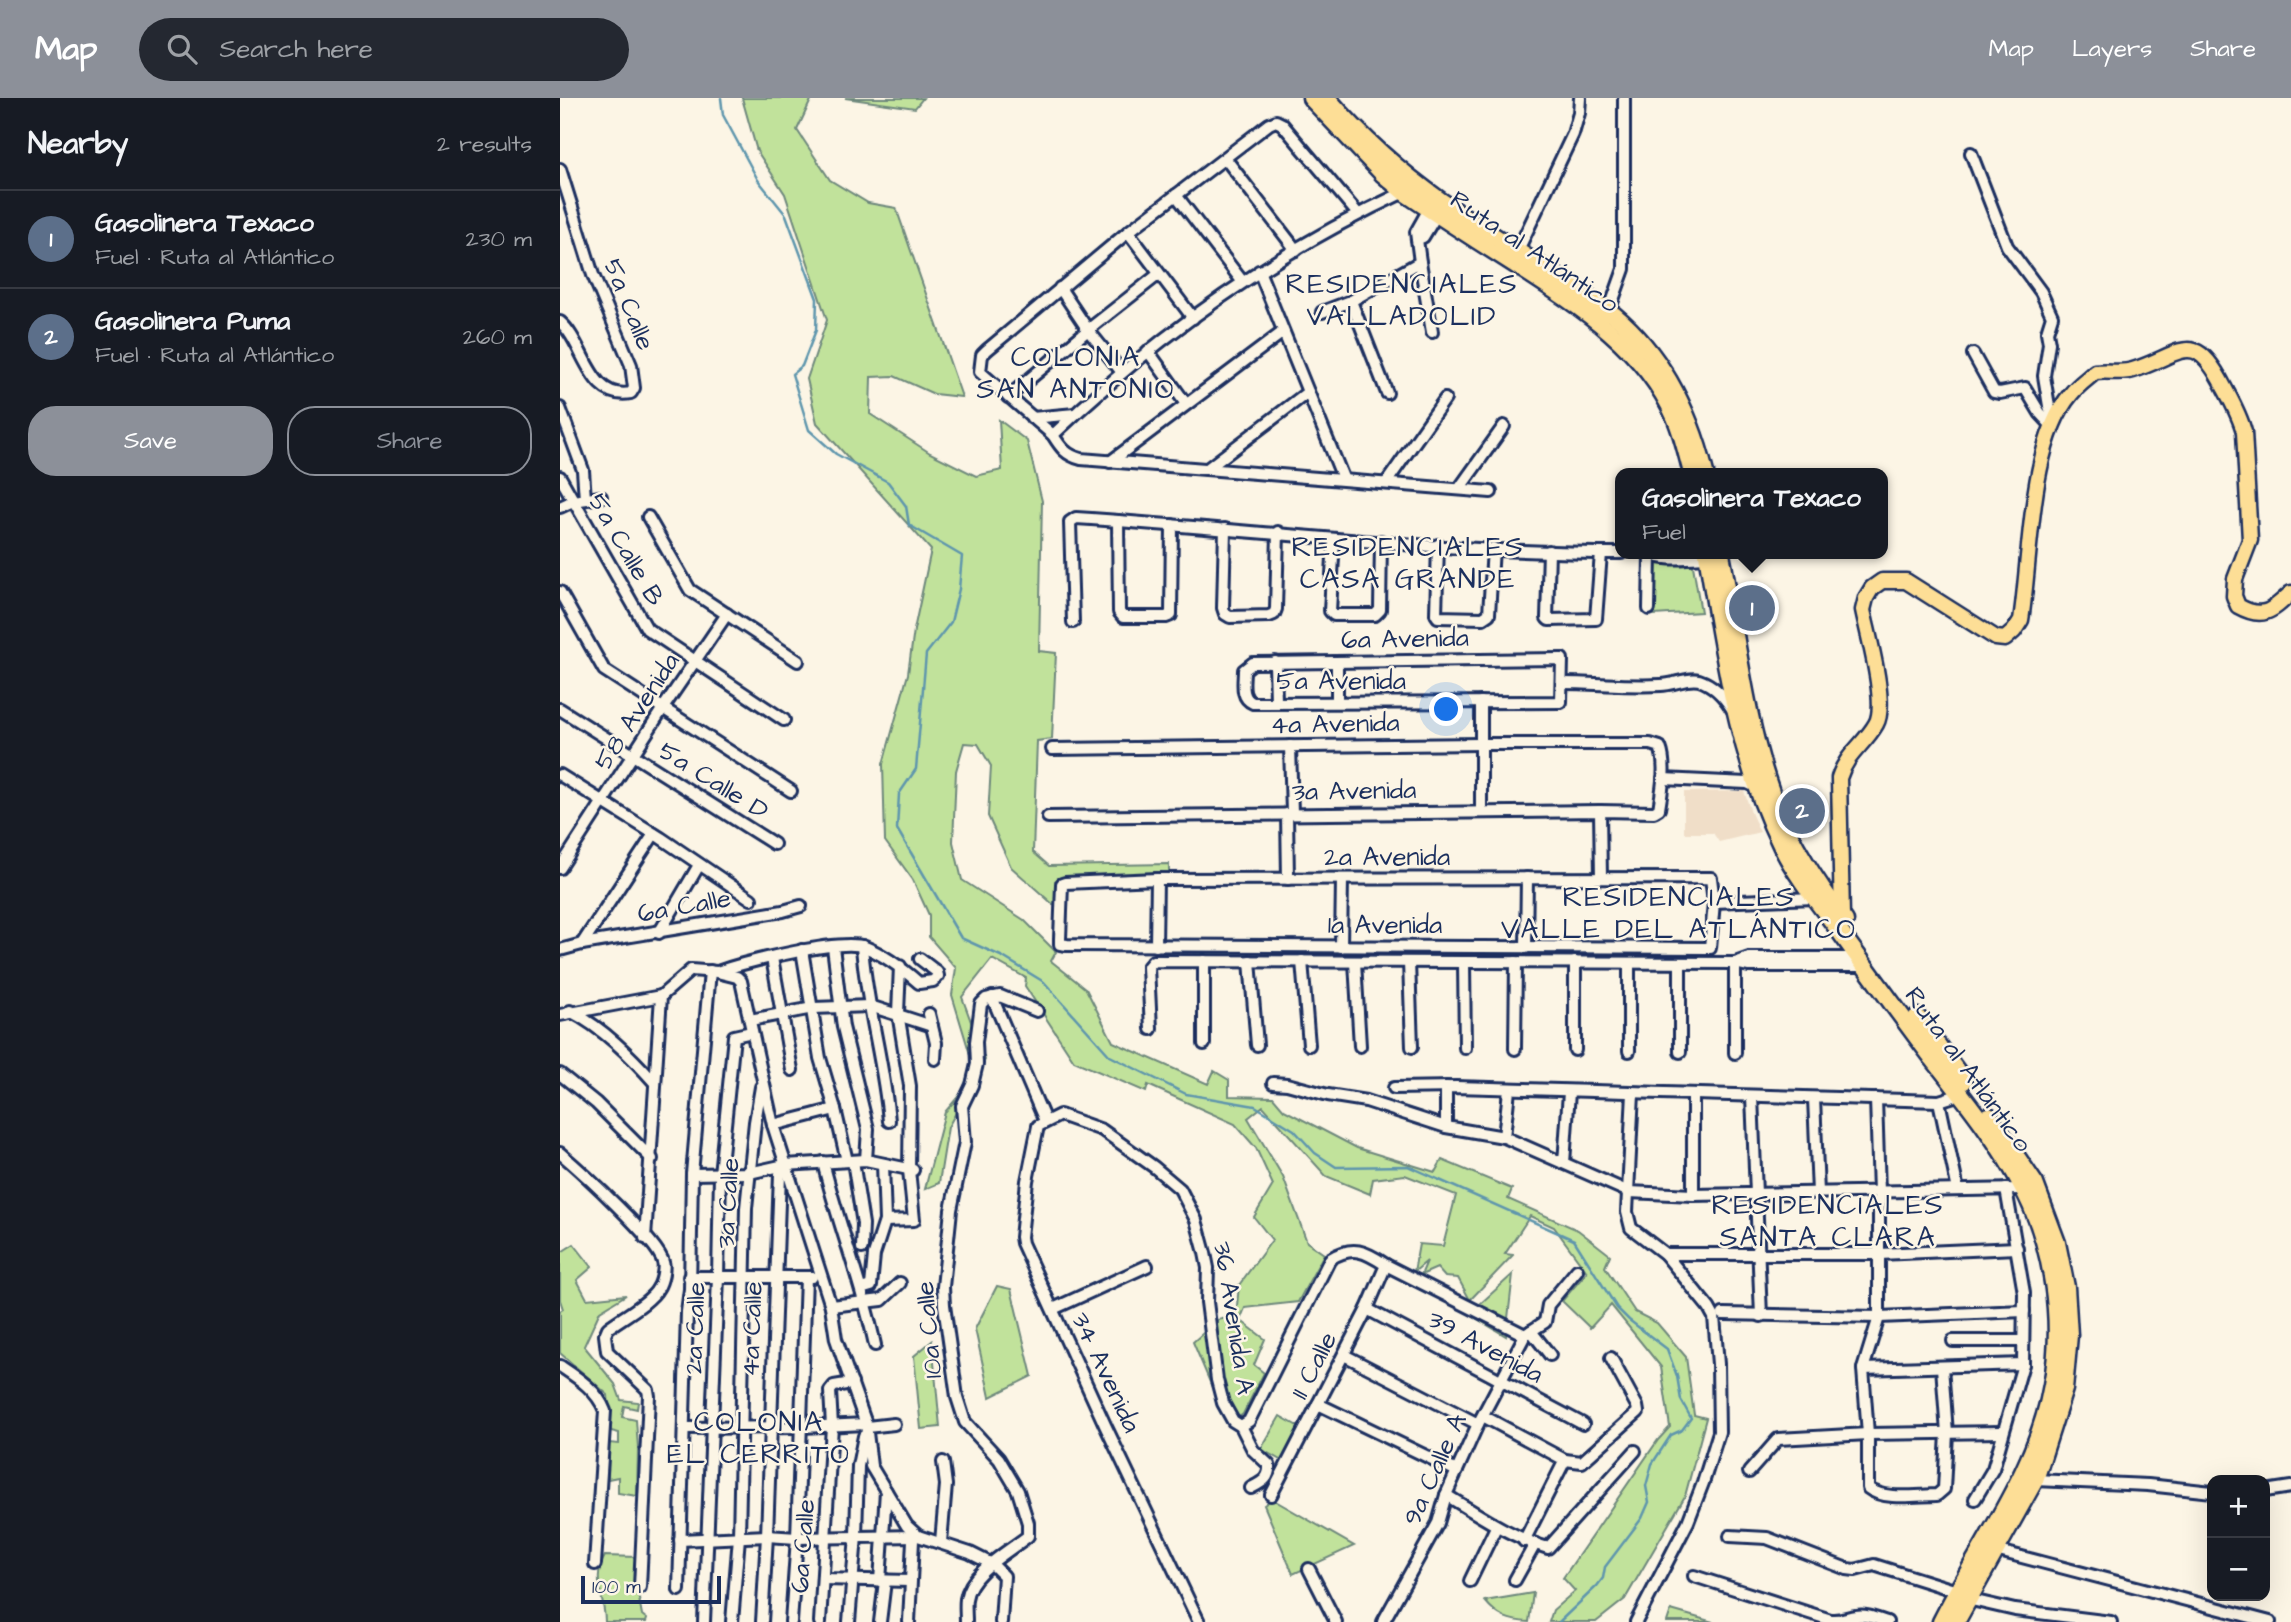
<!DOCTYPE html>
<meta charset="utf-8">
<style>
:root{--surface:#171b24;--page:#242831;--text:#f1f3f6;--muted:#9ea1a6;--line:#363941;--accent:#8c9099}
body{margin:0;font-family:"Architects Daughter",sans-serif;background:var(--page);color:var(--text)}
.controls{position:absolute;right:21px;bottom:21px;display:grid;overflow:hidden;border-radius:14px;box-shadow:0 7px 28px #0002}
.controls button{width:63px;height:63px;display:grid;place-items:center;padding:0;border:0;border-bottom:2px solid var(--line);background:var(--surface);color:var(--text);font:35px sans-serif}
.scale{position:absolute;left:21px;bottom:18px;width:140px;box-sizing:border-box;padding-left:7px;border:4px solid #1b2f5e;border-top:0;font-size:19px;line-height:24px;white-space:nowrap;color:#1b2f5e;-webkit-text-stroke:5px #fcf5e5;paint-order:stroke}
.you{position:absolute;left:887px;top:612px;width:24px;height:24px;margin:-18px;border:5px solid #fff;border-radius:50%;background:#1a73e8;box-shadow:0 0 0 10px #1a73e833}
.badge{display:grid;place-items:center;width:46px;height:46px;border-radius:50%;background:var(--accent);color:#fff;font-size:23px;font-weight:700}
.pin{position:absolute;translate:-50% -50%;border:4px solid #fff;box-shadow:0 2px 7px #0006}
.popup{position:absolute;left:1055px;top:370px;width:273px;height:91px;box-sizing:border-box;display:grid;place-content:center;border-radius:14px;background:var(--surface);filter:drop-shadow(0 2px 5px #0005);font-size:23px;white-space:nowrap;color:var(--muted)}
.popup b{font-size:26px;color:var(--text)}
.popup::after{content:'';position:absolute;left:50%;top:100%;margin-left:-14px;border:14px solid transparent;border-top-color:var(--surface)}
.list{margin:0;padding:0;list-style:none}
h2{display:flex;justify-content:space-between;align-items:center;height:91px;margin:0;padding:0 28px;font-size:30px}
h2 small{font-size:23px;font-weight:400;color:var(--muted)}
.list li{display:grid;grid-template-columns:46px 1fr auto;gap:21px;align-items:center;box-sizing:border-box;height:98px;padding:0 28px;border-top:2px solid var(--line)}
.list b{display:block;font-size:26px;white-space:nowrap}
.list p{margin:0;font-size:23px;white-space:nowrap;color:var(--muted)}
.list em{font-size:23px;font-style:normal;color:var(--muted)}
.actions{display:flex;gap:14px;padding:21px 28px}
.actions a{flex:1;padding:16px 0;border:2px solid var(--accent);border-radius:28px;text-align:center;font-size:24px;color:var(--accent)}
.actions .main{background:var(--accent);color:#fff}
.icon{flex:none;width:38px;height:38px;fill:none;stroke:currentColor;stroke-width:2;stroke-linecap:round;stroke-linejoin:round}
.map{position:relative;flex:none;width:1731px;height:1524px;overflow:hidden}
header{display:flex;align-items:center;gap:42px;box-sizing:border-box;height:98px;padding:0 35px;background:var(--accent);color:#fff}
header strong{font-size:33px}
nav{display:flex;gap:38px;margin-inline-start:auto;font-size:24px}
.search{width:490px;height:63px;background:var(--page);display:flex;align-items:center;gap:18px;box-sizing:border-box;padding:0 24px;border-radius:38px;color:var(--muted);font-size:26px}
main{display:flex}
aside{flex:1;background:var(--surface)}
.map>svg:first-child{display:block}
.built{fill:#f0dec8}
.green{fill:#c1e29b;stroke:#6e887c;stroke-width:2}
.lines{fill:none;stroke-linecap:round;stroke-linejoin:round}
.stream{stroke:#5e96ad;stroke-width:2.5}
.minor-casing{stroke:#1b2f5e;stroke-width:16}
.major-casing{stroke:#1b2f5e;stroke-width:19}
.highway-casing{stroke:#1b2f5e;stroke-width:21}
.minor{stroke:#fcf5e5;stroke-width:10}
.major{stroke:#fdde96;stroke-width:14}
.highway{stroke:#fdde96;stroke-width:16}
.labels{text-anchor:middle;stroke-width:5;stroke-linejoin:round;paint-order:stroke}
.street-label{font-size:26px;fill:#1b2f5e;stroke:#fcf5e5}
.neighbourhood-label{font-size:28px;letter-spacing:2px;fill:#1b2f5e;stroke:#fcf5e5}
</style>
<header>
<strong>Map</strong>
<div class="search"><svg class="icon" aria-label="search" viewBox="0 0 24 24"><circle cx="10" cy="10" r="6"/><path d="M15 15l6 6"/></svg>Search here</div>
<nav><a>Map</a><a>Layers</a><a>Share</a></nav>
</header>
<main>
<aside>
<h2>Nearby<small>2 results</small></h2>
<ul class="list">
<li><span class="badge" style="background:#5c6f8a">1</span><div><b>Gasolinera Texaco</b><p>Fuel · Ruta al Atlántico</p></div><em>230 m</em></li>
<li><span class="badge" style="background:#5c6f8a">2</span><div><b>Gasolinera Puma</b><p>Fuel · Ruta al Atlántico</p></div><em>260 m</em></li>
</ul>
<div class="actions"><a class="main">Save</a><a>Share</a></div>
</aside>
<div class="map">
<svg width="1731" height="1524" viewBox="0 0 1731 1524">
<rect width="100%" height="100%" fill="#fcf5e5"/>
<filter id="ink" filterUnits="userSpaceOnUse"><feTurbulence type="fractalNoise" baseFrequency=".0143" numOctaves="2"/><feDisplacementMap in="SourceGraphic" scale="14" xChannelSelector="R" yChannelSelector="G"/><feConvolveMatrix kernelMatrix="1 2 1 2 8 2 1 2 1" color-interpolation-filters="sRGB"/></filter>
<g filter="url(#ink)">
<polygon class="built" points="1184,693 1192,717 1200,734 1159,744 1153,735 1124,735 1124,694"/>
<g class="green">
<polygon points="182,0 252,0 237,32 270,82 308,105 336,110 402,299 374,296 334,278 311,279 310,316 370,355 416,378 442,372 439,322 467,343 482,403 479,553 496,555 492,641 477,643 473,754 489,768 609,766 609,776 495,783 496,809 451,769 428,718 431,668 418,646 404,645 396,673 393,744 402,782 464,822 496,854 491,863 526,891 553,944 648,986 654,973 669,982 669,998 713,999 724,1012 797,1050 875,1074 882,1062 952,1091 948,1101 1018,1132 1050,1157 1045,1169 1075,1214 1097,1225 1126,1259 1134,1317 1146,1320 1125,1398 1065,1501 1036,1524 989,1524 993,1512 1015,1493 1003,1480 1098,1342 1110,1329 1101,1269 1051,1207 1030,1230 1002,1203 1027,1174 994,1129 970,1118 945,1156 953,1157 910,1202 898,1180 885,1179 877,1170 861,1177 867,1163 854,1174 859,1146 883,1148 896,1097 845,1077 813,1081 810,1096 766,1078 703,1008 688,1020 723,1079 747,1144 764,1156 738,1204 685,1210 680,1222 705,1241 694,1267 704,1275 683,1316 668,1327 633,1244 658,1222 676,1218 679,1187 712,1142 694,1119 713,1087 696,1050 675,1026 588,987 586,994 514,963 465,888 466,880 432,861 402,899 425,962 388,1029 379,1085 365,1091 385,1014 403,993 412,963 392,897 396,870 369,839 369,817 353,782 325,743 323,666 348,576 354,532 371,452 257,325 247,281 267,222 225,96 197,53"/>
<polygon points="285,0 363,0 355,10"/>
<polygon points="1094,456 1132,462 1141,514 1094,517"/>
<polygon points="14,1146 32,1169 17,1182 27,1201 66,1197 40,1213 24,1248 55,1286 61,1302 78,1304 77,1311 64,1308 62,1319 76,1322 78,1350 77,1398 58,1395 58,1379 48,1381 49,1345 59,1346 59,1335 51,1333 48,1297 0,1255 0,1213 3,1211 0,1202 0,1155"/>
<polygon points="953,1176 946,1238 909,1216"/>
<polygon points="437,1188 451,1191 472,1278 430,1299 415,1231"/>
<polygon points="372,1243 380,1329 361,1331 354,1258"/>
<polygon points="720,1318 741,1330 722,1363 701,1351"/>
<polygon points="712,1401 794,1448 733,1476 704,1407"/>
<path d="M45 1458 77 1459 76 1485 82 1517 87 1521 86 1524H45C45 1499 31 1482 45 1458Z"/>
<path d="M973 1495 969 1524C949 1523 938 1519 925 1503Z"/>
<polygon points="1111,1512 1153,1524 1107,1524"/>
</g>
<g class="lines">
<polyline class="stream" points="161,0 163,17 198,82 226,117 257,201 256,232 242,268 232,276 249,332 276,356 328,384 346,408 349,427 402,458 399,491 391,524 366,556 356,671 339,696 337,731 401,840 443,859 484,884 550,958 626,996 695,1008 734,1032 755,1055 776,1069 848,1068 1014,1142 1057,1210 1069,1222 1107,1251 1117,1278 1121,1302 1131,1320 1122,1332 1111,1337 1092,1366 1086,1388 1089,1404 1082,1420 1045,1469 1043,1480 1037,1488 999,1524"/>
<g class="minor-casing">
<g id="minor">
<polyline points="1411,55 1447,148 1481,194 1492,218 1487,234 1489,245 1484,278 1489,308 1494,326"/>
<polyline points="665,60 736,152"/>
<path d="M0 71 33 177 71 267 74 290 71 295C28 303 25 245 0 224"/>
<polyline points="616,97 682,183"/>
<path d="M798 116 722 26 716 23 709 26 568 134 427 252 422 257 420 274 493 337C501 350 506 357 521 361L931 394"/>
<polyline points="568,134 633,220"/>
<polyline points="857,141 863,139 877,116"/>
<polyline points="958,152 1013,36 1019,15 1020,0"/>
<polyline points="860,164 872,234"/>
<polyline points="699,173 783,380"/>
<polyline points="500,190 528,232 561,273"/>
<polyline points="791,203 827,295"/>
<polyline points="1049,213 1064,171 1064,0"/>
<polyline points="762,214 791,203 860,164 856,134 869,111"/>
<polyline points="588,253 626,306"/>
<polyline points="1413,256 1434,294 1440,295 1465,290 1480,315 1493,329"/>
<polyline points="448,299 528,232 599,176"/>
<polyline points="0,310 23,372 25,401"/>
<polyline points="472,320 515,316"/>
<path d="M493 337C596 238 714 155 844 94"/>
<polyline points="550,364 723,234"/>
<polyline points="647,371 748,294"/>
<polyline points="0,379 87,531 224,622"/>
<polyline points="826,385 885,301"/>
<polyline points="899,391 944,328"/>
<polyline points="0,409 13,403 41,399"/>
<polyline points="88,419 130,492 238,563"/>
<polyline points="558,423 559,514 563,519 606,519 611,517 612,427"/>
<polyline points="665,431 663,510 665,516 670,519 709,518 714,516 716,511 718,434"/>
<polyline points="774,441 770,513 774,517 815,517 820,512 821,443"/>
<polyline points="878,447 876,516 878,519 923,520 929,516 933,450"/>
<polyline points="989,453 987,520 989,522 1036,521 1041,455"/>
<path d="M1092 456C1103 464 1131 459 1147 459"/>
<polyline points="0,494 44,572 231,693"/>
<polyline points="1089,511 1090,456"/>
<path d="M513 524 510 424 516 420C697 432 879 455 1061 455"/>
<path d="M1002 561 1001 604 693 605C680 600 684 584 684 572L693 565Z"/>
<polyline points="715,564 716,604"/>
<path d="M1002 585C1035 585 1069 589 1101 587 1114 587 1127 579 1139 582 1154 587 1164 598 1172 611"/>
<polyline points="777,604 777,564"/>
<polyline points="0,611 214,746"/>
<polyline points="730,648 732,715"/>
<polyline points="0,677 101,740 191,801"/>
<polyline points="1103,681 1187,685 1196,689"/>
<polyline points="1040,713 1041,780"/>
<polyline points="921,714 921,604"/>
<polyline points="727,716 728,781"/>
<path d="M488 719 1040 713 1094 714 1099 711C1102 692 1107 667 1100 649L1090 646H921L492 651"/>
<polyline points="0,770 103,610 167,516"/>
<polygon points="1151,780 1154,804 1150,850 507,847 500,846 500,841 502,786 505,785 597,781"/>
<polyline points="1154,804 1255,800"/>
<polyline points="99,835 139,767"/>
<polyline points="22,846 94,736"/>
<path d="M302 848C306 907 324 964 329 1023"/>
<polyline points="596,848 597,781"/>
<polyline points="273,849 283,929 308,1031 306,1062"/>
<polyline points="781,849 782,781"/>
<polyline points="966,850 967,780"/>
<polyline points="0,852 22,846 223,813 241,808"/>
<polyline points="242,852 260,960 275,1011 287,1063"/>
<polyline points="212,860 232,972"/>
<polyline points="690,863 697,947"/>
<polyline points="742,863 749,947"/>
<polyline points="795,864 800,948"/>
<polyline points="849,864 852,949"/>
<polyline points="904,864 905,950"/>
<polyline points="1015,864 1015,952"/>
<polyline points="1120,865 1120,954"/>
<polyline points="1175,865 1189,860 1299,860"/>
<path d="M160 873C186 864 281 840 305 849 325 857 343 871 359 885L373 883 378 878 377 874 360 861"/>
<polyline points="432,899 485,1023"/>
<path d="M10 913C43 930 70 957 95 985"/>
<polyline points="369,916 376,945 375,961"/>
<polyline points="0,917 101,898 131,872 157,874 177,879 181,883 213,1027 271,1208 276,1241 306,1326 311,1368 347,1428 358,1438 410,1455 432,1466 444,1478 441,1524"/>
<polyline points="190,922 253,910 310,908 372,928"/>
<polyline points="591,931 588,869 593,863 1175,865 1189,868 1305,868"/>
<polyline points="644,946 644,863"/>
<polyline points="955,951 956,864"/>
<polyline points="1069,953 1069,865"/>
<polyline points="1175,955 1175,865"/>
<polyline points="0,976 36,1005 92,1061"/>
<polyline points="713,985 727,986 768,997 806,1003 886,1029 944,1039 1069,1094 1133,1097 1463,1091"/>
<polyline points="886,989 886,1029"/>
<polyline points="834,990 896,989 1379,1003 1401,996"/>
<polyline points="1073,995 1067,1114 1071,1130 1105,1156 1149,1210 1154,1219 1158,1266 1159,1334 1143,1385 1128,1424 1076,1524"/>
<polyline points="1133,997 1133,1097"/>
<polyline points="1192,998 1201,1218"/>
<polyline points="1254,1000 1258,1095"/>
<path d="M1316 1001 1319 1094V1219L1303 1271 1308 1336V1390C1324 1403 1357 1397 1377 1397L1384 1391 1387 1335 1382 1269"/>
<polyline points="1379,1003 1398,1092"/>
<polyline points="213,1027 275,1011"/>
<polyline points="944,1039 949,992"/>
<path d="M0 1055C20 1072 98 1143 103 1164 105 1170 102 1184 98 1190 91 1204 61 1220 48 1230L45 1237 47 1253 88 1292 89 1298 80 1489"/>
<polyline points="293,1063 303,1126 302,1150"/>
<path d="M263 1064C278 1126 302 1185 315 1247"/>
<polyline points="1004,1065 1009,994"/>
<polyline points="132,1076 189,1075 225,1067 306,1062 353,1072"/>
<polyline points="325,1123 354,1122 349,1072 350,988 338,915 340,868"/>
<polyline points="85,1140 101,898"/>
<polyline points="1105,1156 1319,1156 1457,1150"/>
<polyline points="826,1167 965,1237"/>
<polyline points="129,1179 252,1179"/>
<polyline points="301,1191 311,1188 314,1157 325,1123 323,1066"/>
<polyline points="271,1208 322,1202 340,1185"/>
<polyline points="493,1211 587,1168"/>
<polyline points="807,1211 1023,1326"/>
<polyline points="1163,1216 1319,1219 1464,1213"/>
<polyline points="971,1233 985,1224 988,1207 1017,1172"/>
<polyline points="968,1235 971,1233 990,1257"/>
<polyline points="1393,1243 1463,1243"/>
<polyline points="784,1257 918,1326"/>
<path d="M0 1268C18 1280 37 1292 45 1313L35 1466"/>
<polyline points="1303,1271 1463,1266"/>
<polyline points="758,1306 897,1373"/>
<polyline points="923,1318 1005,1362 1022,1364 1078,1314 1077,1308 1051,1260"/>
<path d="M681 1328 689 1323 770 1161C793 1147 805 1153 826 1167L807 1211 711 1397"/>
<polyline points="307,1329 334,1326"/>
<polyline points="124,1330 242,1329 306,1326"/>
<polyline points="1189,1374 1218,1341 1308,1336 1442,1334"/>
<polyline points="1475,1382 1588,1387 1652,1394"/>
<polyline points="1705,1393 1731,1389"/>
<path d="M886 1397C919 1417 951 1439 988 1450L1075 1353"/>
<polyline points="1415,1401 1433,1371 1463,1266 1464,1195 1446,1091"/>
<polyline points="1170,1438 1207,1440 1287,1471 1295,1472 1314,1467 1397,1493"/>
<polyline points="120,1442 207,1438 237,1440 358,1438"/>
<polyline points="964,1443 1005,1362"/>
<polyline points="381,1444 386,1387 383,1364"/>
<polyline points="1435,1452 1710,1524"/>
<polyline points="749,1471 776,1524"/>
<path d="M1134 1478 1271 1522C1281 1523 1287 1519 1296 1518 1307 1516 1317 1521 1327 1524"/>
<polyline points="263,1481 350,1483"/>
<polyline points="955,1482 975,1446"/>
<polyline points="320,1483 326,1393"/>
<polyline points="910,1483 936,1429"/>
<polyline points="119,1492 127,1214 130,1191 132,1076 150,873"/>
<polyline points="1407,1501 1455,1512 1551,1524"/>
<polyline points="144,1524 158,1179 160,1076 174,938 192,934"/>
<polyline points="172,1524 179,1439 186,1110 195,1024 201,989"/>
<polyline points="202,1524 207,1438 220,1076 225,1067"/>
<polyline points="231,1524 237,1440 246,1179"/>
<polyline points="260,1524 272,1328 270,1293 274,1288 292,1285"/>
<polyline points="289,1524 296,1438 298,1368 304,1338"/>
<polyline points="320,1524 325,1483"/>
<polyline points="349,1524 353,1442"/>
<path d="M406 1524C406 1517 405 1508 406 1501 410 1474 448 1454 468 1438V1425L458 1393 439 1361 405 1324 397 1299 384 1207 383 1189 391 1112 405 1044 402 1008 412 987 417 966 416 944 421 906 426 901 440 898 477 913"/>
<path d="M639 1524 545 1327 462 1145 461 1139 467 1083 478 1028 500 1017 542 1032 594 1069 620 1091 636 1122 645 1155 648 1170 647 1204 657 1282 663 1305 673 1323 681 1328 693 1352 709 1367C710 1381 702 1384 691 1390"/>
<polyline points="823,1524 878,1425 886,1397 918,1326 965,1237"/>
</g>
</g>
<g class="major-casing">
<path id="major" d="M1282 819 1279 680C1287 655 1304 647 1316 626 1328 606 1308 537 1303 512L1306 500 1312 490 1322 483H1346L1436 540 1445 541 1454 533 1461 522C1471 460 1469 345 1511 296 1518 287 1527 281 1535 274 1548 272 1561 276 1573 272 1623 256 1633 229 1664 289 1672 304 1680 318 1684 334L1690 442 1675 481 1674 498 1678 508C1703 522 1712 513 1731 495"/>
</g>
<g class="highway-casing">
<g id="highway">
<path d="M751 0 823 76 844 94C881 119 918 143 956 167 1018 207 1084 248 1115 319 1123 337 1127 357 1132 375"/>
<path d="M767 0C801 39 838 73 881 103 922 131 964 157 1005 184 1021 195 1039 205 1054 217 1102 257 1130 315 1145 375"/>
<path d="M1147 456C1164 555 1177 658 1222 749 1238 781 1262 809 1283 838 1312 878 1341 918 1371 958 1404 1000 1438 1042 1463 1090 1493 1148 1504 1223 1492 1287 1477 1374 1419 1447 1381 1524"/>
<path d="M1161 456C1176 534 1186 629 1214 702 1231 746 1257 785 1285 823"/>
<polyline points="1357,919 1404,983"/>
<polyline points="1396,1524 1475,1382 1504,1291 1509,1237 1506,1189 1497,1145 1475,1086 1429,1018"/>
</g>
</g>
<use href="#minor" class="minor"/>
<use href="#major" class="major"/>
<use href="#highway" class="highway"/>
</g>
</g>
<g class="labels">
<g class="street-label">
<text transform="translate(975 153) rotate(34)" y="9">Ruta al Atlántico</text>
<text transform="translate(70 206) rotate(68)" y="9">5a Calle</text>
<text transform="translate(67 451) rotate(60)" y="9">5a Calle B</text>
<text transform="translate(845 540) rotate(-1)" y="9">6a Avenida</text>
<text x="781" y="591">5a Avenida</text>
<text transform="translate(76 613) rotate(-57)" y="9">58 Avenida</text>
<text transform="translate(775 625) rotate(-1)" y="9">4a Avenida</text>
<text transform="translate(154 682) rotate(32)" y="9">5a Calle D</text>
<text transform="translate(794 692) rotate(-1)" y="9">3a Avenida</text>
<text x="827" y="767">2a Avenida</text>
<text transform="translate(124 807) rotate(-10)" y="9">6a Calle</text>
<text x="825" y="835">1a Avenida</text>
<text transform="translate(1409 971) rotate(54)" y="9">Ruta al Atlántico</text>
<text transform="translate(167 1105) rotate(-87)" y="9">3a Calle</text>
<text transform="translate(675 1220) rotate(81)" y="9">36 Avenida A</text>
<text transform="translate(134 1230) rotate(-88)" y="9">2a Calle</text>
<text transform="translate(191 1231) rotate(-88)" y="9">4a Calle</text>
<text transform="translate(368 1232) rotate(-95)" y="9">10a Calle</text>
<text transform="translate(926 1248) rotate(28)" y="9">39 Avenida</text>
<text transform="translate(753 1267) rotate(-63)" y="9">11 Calle</text>
<text transform="translate(547 1274) rotate(65)" y="9">34 Avenida</text>
<text transform="translate(874 1371) rotate(-66)" y="9">9a Calle A</text>
<text transform="translate(242 1448) rotate(-86)" y="9">6a Calle</text>
</g>
<g class="neighbourhood-label">
<text x="842" y="195">RESIDENCIALES<tspan x="842" dy="32">VALLADOLID</tspan></text>
<text x="516" y="268">COLONIA<tspan x="516" dy="32">SAN ANTONIO</tspan></text>
<text x="848" y="458">RESIDENCIALES<tspan x="848" dy="32">CASA GRANDE</tspan></text>
<text x="1119" y="808">RESIDENCIALES<tspan x="1119" dy="32">VALLE DEL ATLÁNTICO</tspan></text>
<text x="1268" y="1116">RESIDENCIALES<tspan x="1268" dy="32">SANTA CLARA</tspan></text>
<text x="199" y="1333">COLONIA<tspan x="199" dy="32">EL CERRITO</tspan></text>
</g>
</g>
</svg>
<div class="controls">
<button>+</button>
<button>−</button>
</div>
<div class="scale">100 m</div>
<div class="you"></div>
<div class="pin badge" style="left:1192px;top:510px;background:#5c6f8a">1</div>
<div class="popup"><b>Gasolinera Texaco</b>Fuel</div>
<div class="pin badge" style="left:1242px;top:713px;background:#5c6f8a">2</div>
</div>
</main>
